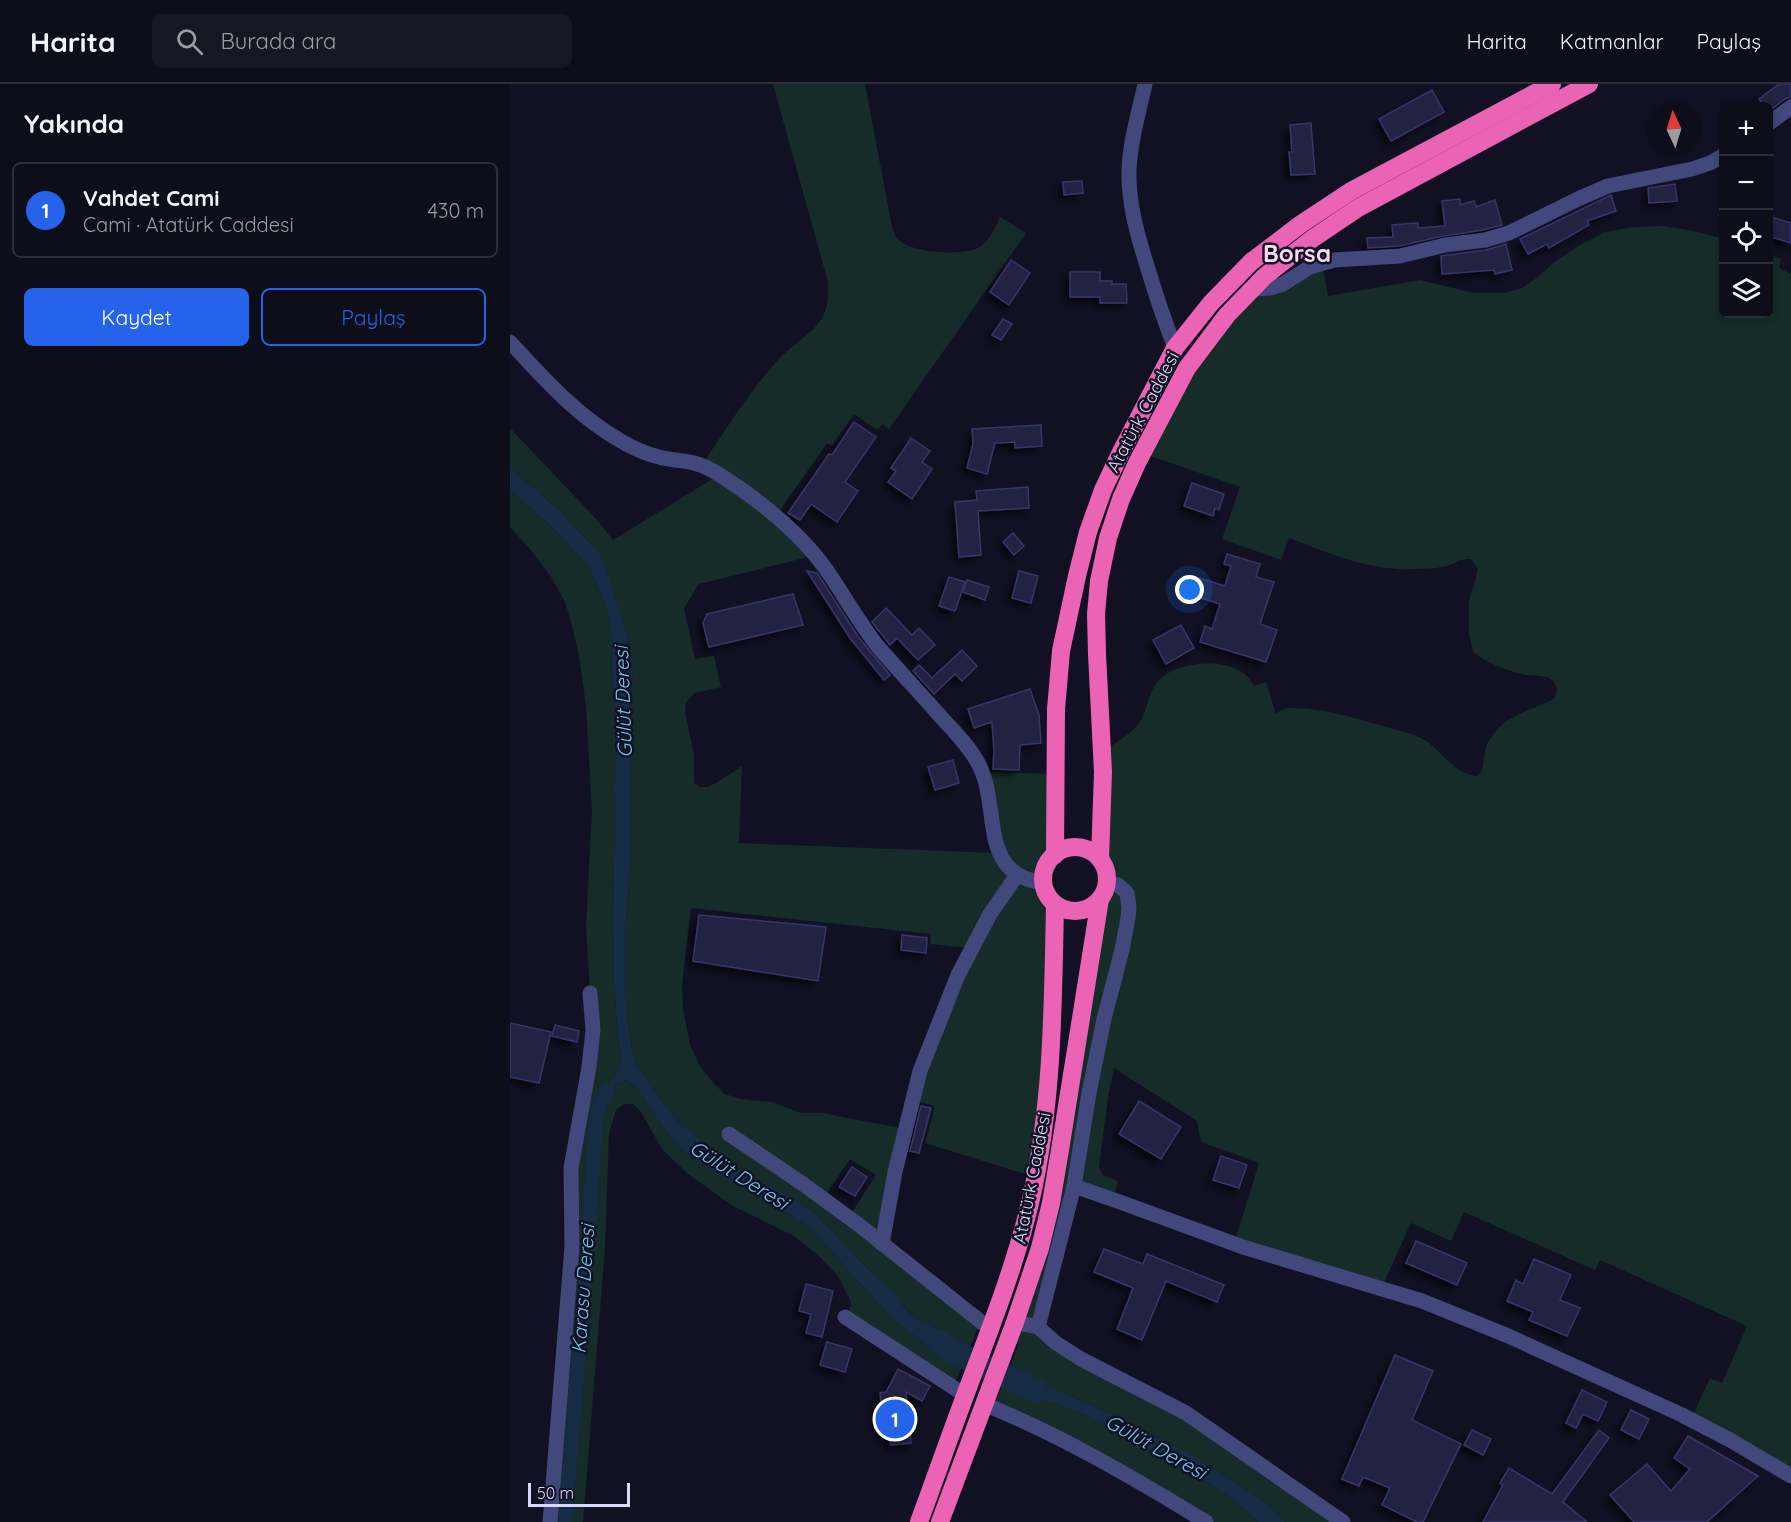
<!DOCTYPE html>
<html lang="tr">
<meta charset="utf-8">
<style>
:root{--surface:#0e0d1a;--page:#171623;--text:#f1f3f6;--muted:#9b9ca2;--line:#2e2d39;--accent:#2563eb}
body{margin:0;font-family:Quicksand,sans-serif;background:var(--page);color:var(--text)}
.controls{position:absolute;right:18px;top:18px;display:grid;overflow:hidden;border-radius:9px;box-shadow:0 3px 9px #0003}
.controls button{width:54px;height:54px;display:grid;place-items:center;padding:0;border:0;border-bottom:2px solid var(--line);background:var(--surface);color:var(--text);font:30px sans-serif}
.compass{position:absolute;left:1137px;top:18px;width:54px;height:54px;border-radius:50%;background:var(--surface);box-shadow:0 3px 9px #0003;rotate:356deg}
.scale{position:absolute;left:18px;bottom:15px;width:102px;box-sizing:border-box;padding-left:6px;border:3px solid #d8d9fa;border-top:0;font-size:16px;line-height:21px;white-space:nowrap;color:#d8d9fa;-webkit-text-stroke:4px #121123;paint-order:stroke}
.you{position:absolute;left:680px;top:506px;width:21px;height:21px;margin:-15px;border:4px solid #fff;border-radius:50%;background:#1a73e8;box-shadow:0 0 0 9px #1a73e833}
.badge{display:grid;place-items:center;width:39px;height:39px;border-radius:50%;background:var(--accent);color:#fff;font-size:20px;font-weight:700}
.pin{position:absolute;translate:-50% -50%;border:3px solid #fff;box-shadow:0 2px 6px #0006}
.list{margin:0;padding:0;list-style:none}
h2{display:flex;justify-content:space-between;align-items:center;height:78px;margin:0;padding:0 24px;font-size:26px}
h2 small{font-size:20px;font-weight:400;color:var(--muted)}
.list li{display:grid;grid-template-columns:39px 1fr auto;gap:18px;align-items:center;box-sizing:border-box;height:96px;margin:0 12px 12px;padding:0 12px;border:2px solid var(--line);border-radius:9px}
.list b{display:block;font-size:22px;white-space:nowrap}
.list p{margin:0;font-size:20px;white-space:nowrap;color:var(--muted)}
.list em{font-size:20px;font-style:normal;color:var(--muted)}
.actions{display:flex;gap:12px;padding:18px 24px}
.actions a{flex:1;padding:14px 0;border:2px solid var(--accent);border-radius:9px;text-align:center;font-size:21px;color:var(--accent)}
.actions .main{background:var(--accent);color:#fff}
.icon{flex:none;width:33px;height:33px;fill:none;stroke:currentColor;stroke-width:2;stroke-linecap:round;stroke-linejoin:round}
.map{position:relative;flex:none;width:1281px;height:1438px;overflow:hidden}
header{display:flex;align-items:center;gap:36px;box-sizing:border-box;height:84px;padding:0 30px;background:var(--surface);border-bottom:2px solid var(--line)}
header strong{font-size:28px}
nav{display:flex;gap:33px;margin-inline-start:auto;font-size:21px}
.search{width:420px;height:54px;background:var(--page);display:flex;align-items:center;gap:15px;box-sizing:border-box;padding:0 21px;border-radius:9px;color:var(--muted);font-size:22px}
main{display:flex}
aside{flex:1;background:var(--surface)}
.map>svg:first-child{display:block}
.green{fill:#152c29;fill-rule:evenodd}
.water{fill:#152c44}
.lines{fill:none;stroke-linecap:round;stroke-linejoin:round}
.canal{stroke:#152c44;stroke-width:14}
.river{stroke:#152c44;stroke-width:24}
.building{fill:#232042;stroke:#39356b;stroke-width:1.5;filter:url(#shadow)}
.minor{stroke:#42477c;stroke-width:15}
.highway{stroke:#eb63b5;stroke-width:18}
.labels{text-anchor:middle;stroke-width:5;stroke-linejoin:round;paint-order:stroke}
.street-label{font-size:18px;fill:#d8d9fa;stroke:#121123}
.water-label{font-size:20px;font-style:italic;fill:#73c4ed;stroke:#121123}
.district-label{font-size:24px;font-weight:bold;fill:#fadaf3;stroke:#121123}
</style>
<header>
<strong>Harita</strong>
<div class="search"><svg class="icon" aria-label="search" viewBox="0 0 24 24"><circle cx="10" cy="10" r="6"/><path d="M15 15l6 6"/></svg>Burada ara</div>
<nav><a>Harita</a><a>Katmanlar</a><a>Paylaş</a></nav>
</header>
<main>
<aside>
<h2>Yakında<small></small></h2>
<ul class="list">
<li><span class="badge">1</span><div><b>Vahdet Cami</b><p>Cami · Atatürk Caddesi</p></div><em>430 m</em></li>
</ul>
<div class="actions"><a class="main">Kaydet</a><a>Paylaş</a></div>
</aside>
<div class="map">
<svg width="1281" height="1438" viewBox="0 0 1281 1438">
<defs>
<filter id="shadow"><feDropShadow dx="-5" dy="5" stdDeviation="3" flood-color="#0009"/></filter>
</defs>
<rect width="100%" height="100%" fill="#121123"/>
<g class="green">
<path d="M263 0H355L382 143C384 148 385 153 389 156 402 169 451 172 468 164 479 158 485 144 490 133L516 149 379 345 372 340 367 346 344 330 322 362 317 359 266 432 306 471 189 500 174 524 185 575 204 572 211 603 184 609 176 619 175 628 184 671V699L190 703H197L206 699 232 682 229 759 488 769 474 693 483 688 544 690 540 775C531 789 532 802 541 816L525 1093 415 1059 425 1022 402 1016 461 864 420 860 421 850 181 824 172 901 173 924 180 961 190 982 204 1000 215 1010 231 1015 261 1018 291 1029H312L395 1045 372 1160 470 1238 461 1261 404 1233 308 1132 284 1115 256 1099 237 1091 168 1038 127 982 122 966 116 924 115 851 120 787 121 708 119 620 123 585 116 547 87 466 51 428 0 383V344L88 437 103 456 209 391 192 381C217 344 241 304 272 272 285 258 306 248 314 230 319 220 318 208 318 198ZM340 1075 366 1091 339 1133 313 1115Z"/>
<path d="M1153 142 1184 147 1213 155 1214 230H1258L1259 171 1271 175 1269 184 1281 190V1392L1181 1335 1200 1294 1212 1299 1237 1242 1090 1176 1085 1186 954 1128 941 1157 901 1139 871 1205 724 1160 749 1079 691 1058 687 1037 604 984 598 1013 589 1083 593 1091 608 1097 603 1115 564 1102 528 1243 676 1329 833 1438H776L754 1417 678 1369 627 1342 534 1300 512 1289 501 1280 509 1259 499 1254 530 1164 596 802V788L594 781 593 667C607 658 624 649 632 634 638 622 639 606 649 596 669 575 730 571 744 602L756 598 766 630C771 625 776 624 783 624 813 624 844 634 873 642 887 646 903 649 916 657 933 668 946 692 968 692 976 684 972 671 977 661 991 631 1018 628 1044 615 1048 608 1048 599 1039 594 1033 591 1023 592 1016 591 1000 588 975 578 963 568L959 550V517L968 486 961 475C953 474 948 478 940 481 930 484 918 485 908 485 862 488 821 470 779 454L771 476 712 455 730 403 632 369 677 284 742 205 812 178 818 212 910 196 964 209H994L1012 204 1028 193 1043 179 1068 162 1095 148 1124 143Z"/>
<polygon points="0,407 39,440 78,482 96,522 101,549 102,592 106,646 104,706 105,722 103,838 104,901 108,953 111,971 110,983 95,1006 91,1020 106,1000 116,996 125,1002 154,1045 174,1068 205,1090 263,1119 301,1145 382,1235 426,1268 452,1282 443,1304 335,1233 340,1224 341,1218 328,1192 307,1170 282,1151 223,1122 178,1090 152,1065 131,1028 123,1020 114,1020 106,1026 99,1049 95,1164 73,1438 40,1438 80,909 76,842 82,727 76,623 70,577 63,545 55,518 42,494 19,464 0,443"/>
<path d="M491 1305C553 1315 617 1350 670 1382 698 1399 726 1415 748 1438H696L483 1324Z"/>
</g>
<g class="water">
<polygon points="0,383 51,428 87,466 94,479 116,547 123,585 119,620 121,708 120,787 115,851 116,924 122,966 127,982 168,1038 237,1091 256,1099 284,1115 308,1132 366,1193 382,1205 394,1223 404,1233 461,1261 452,1282 426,1268 382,1235 301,1145 263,1119 205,1090 174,1068 154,1045 125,1002 116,996 106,1000 89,1022 95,1006 110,983 111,971 108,953 104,901 103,838 105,722 104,705 106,646 102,592 101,549 96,522 78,482 39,440 0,407"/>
<path d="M501 1280 512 1289 534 1300 627 1342 678 1369 754 1417 776 1438H748C726 1415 698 1399 670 1382 617 1350 553 1315 491 1305Z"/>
</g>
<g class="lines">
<polyline class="canal" points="55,1438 78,1161 85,1046 89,1022 98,1006"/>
<polyline class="river" points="429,1258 444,1268 526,1307"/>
</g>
<g class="building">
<polygon points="1269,0 1281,0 1281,13 1275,15 1258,28 1258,22 1254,22 1249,15"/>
<polygon points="922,6 934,28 881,57 869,35"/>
<polygon points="801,39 805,90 781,91 779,68 782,68 780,41"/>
<polygon points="572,97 573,109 554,111 553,98"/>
<polygon points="1165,100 1167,117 1139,119 1138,104"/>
<polygon points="1101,111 1106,127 1077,137 1079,141 1039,164 1037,160 1018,170 1010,155"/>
<polygon points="950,115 950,121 964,117 966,123 985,116 992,141 973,146 933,152 889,162 858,164 857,154 883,153 882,141 908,139 908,144 935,142 932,117"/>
<polygon points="1258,132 1281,139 1281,159 1258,152"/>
<polygon points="996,160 1002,186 985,190 984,186 932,190 931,172 976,166"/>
<polygon points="501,176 520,189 499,221 480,208"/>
<polygon points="560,188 590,188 590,197 602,197 602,200 616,200 617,219 590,219 590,213 560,213"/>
<polygon points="493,235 502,240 491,256 482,251"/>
<polygon points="344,338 366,353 335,398 348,407 327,438 301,420 290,436 278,429 319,370 322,371"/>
<polygon points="531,341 532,362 505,364 505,358 485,359 477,390 457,384 463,360 462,345"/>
<polygon points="401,354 420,367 412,378 422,385 402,415 378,398 386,387 381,384"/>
<polygon points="682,399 714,410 709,426 705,424 703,432 674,422"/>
<polygon points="518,403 519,424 468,427 471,471 449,473 445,418 467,416 466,407"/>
<polygon points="503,449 514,462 504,471 493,458"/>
<polygon points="717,470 750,480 746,493 764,498 750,540 767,546 756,578 690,558 695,542 702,545 710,520 680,510 685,493 715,502 721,482 714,480"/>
<polygon points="297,487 307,489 349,554 380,591 374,596 340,554"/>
<polygon points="509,487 528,492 521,519 502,514"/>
<polygon points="439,493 455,498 445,527 429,522"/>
<polygon points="457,496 479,503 475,516 453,508"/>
<polygon points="283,510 293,541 199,563 193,539 197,530"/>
<polygon points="376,524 402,551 409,544 425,561 408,576 387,554 380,561 362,538"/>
<polygon points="671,541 684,564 656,580 643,556"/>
<polygon points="452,566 467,582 452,597 445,590 424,610 403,587 409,581 422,594"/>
<polygon points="520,605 529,631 531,659 510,661 509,686 483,685 484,667 482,638 464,644 458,625"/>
<polygon points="443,676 449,699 425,706 418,683"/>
<polygon points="189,831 316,843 308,897 183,877"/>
<polygon points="392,851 417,854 416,869 391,866"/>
<polygon points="0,939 41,948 29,999 0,993"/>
<polygon points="45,941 69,947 67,958 42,952"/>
<polygon points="629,1017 671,1043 651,1075 609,1050"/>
<polygon points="411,1022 421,1024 409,1069 400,1067"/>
<polygon points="711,1072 737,1081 729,1104 703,1096"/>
<polygon points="342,1083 357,1093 345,1112 329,1103"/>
<polygon points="906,1157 957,1179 947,1201 896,1179"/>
<polygon points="594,1165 633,1180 637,1170 714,1201 707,1218 656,1197 632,1256 607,1245 623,1204 584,1188"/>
<polygon points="1024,1175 1061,1191 1050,1216 1070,1224 1057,1252 1019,1236 1023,1228 997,1217 1006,1196 1013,1200"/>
<polygon points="296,1200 323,1207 312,1253 296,1249 301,1230 289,1227"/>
<polygon points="317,1258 342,1265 335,1288 310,1281"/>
<polygon points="885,1271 923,1287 902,1336 951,1360 913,1438 907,1438 872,1421 880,1404 853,1393 849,1402 832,1395"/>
<polygon points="388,1285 420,1302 412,1317 396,1308 401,1359 381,1361 373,1344 370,1309 376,1308"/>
<polygon points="1072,1306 1097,1318 1088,1337 1073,1330 1066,1344 1056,1339"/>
<polygon points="1121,1326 1139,1335 1129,1355 1111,1346"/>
<polygon points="962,1346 981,1355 973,1371 954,1361"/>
<polygon points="1089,1346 1099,1354 1053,1418 1077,1438 973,1438 993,1401 990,1399 999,1384 1042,1410"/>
<polygon points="1178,1352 1248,1392 1197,1438 1124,1438 1100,1411 1137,1380 1161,1407 1180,1385 1164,1374"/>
</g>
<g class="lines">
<g class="minor">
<path d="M635 0C629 28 620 57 619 86 618 120 628 153 638 185 646 212 655 238 665 264"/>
<polyline points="1258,40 1281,23"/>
<polyline points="742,205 760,204 773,200 800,183 824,176 890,172 935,161 975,156 999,149 1070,114 1098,102 1182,85 1200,79 1214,71"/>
<path d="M0 258C34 295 67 332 111 357 123 364 136 370 149 373 163 377 180 376 193 382 206 387 217 396 228 403 264 428 298 457 322 494 338 518 352 543 370 565 390 588 411 610 431 633 444 647 459 662 468 679 492 722 466 790 533 799"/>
<polyline points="219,1050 293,1100 349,1141 480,1245"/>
<polyline points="564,1102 610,1118 733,1163 912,1217 996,1251 1170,1330 1220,1356 1281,1392"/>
<polyline points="372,1160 385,1088 410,987 448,891 480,830 507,791"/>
<polyline points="335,1233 455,1311"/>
<polyline points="505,1238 528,1243 546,1259 571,1275 676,1329 833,1438"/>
<polyline points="528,1243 564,1102 579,1009 594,935 612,866 618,834 619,823 617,809 608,801 596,799"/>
<path d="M474 1320C552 1352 624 1394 696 1438"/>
<polyline points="40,1438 62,1162 61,1084 79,983 83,946 80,909"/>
</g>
<g class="highway">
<circle cx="565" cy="795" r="32"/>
<polyline points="545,771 546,625 551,567 567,492 578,448 593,406 609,372 665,264 701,219 741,178 791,140 841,107 1042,0"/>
<polyline points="590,775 593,688 587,570 586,530 589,497 598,454 611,415 627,379 677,284 717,231 755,192 802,155 848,124 1079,0"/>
<path d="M409 1438C426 1392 442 1346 459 1301 482 1240 506 1179 521 1115 543 1018 543 919 545 820"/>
<polyline points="430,1438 505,1238 530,1164 541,1119 550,1066 590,815"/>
</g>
</g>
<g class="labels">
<g class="street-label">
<text transform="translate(633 328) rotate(-62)" y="6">Atatürk Caddesi</text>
<text transform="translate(522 1094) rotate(-79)" y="6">Atatürk Caddesi</text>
</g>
<g class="water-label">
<text transform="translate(113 618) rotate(-92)" y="7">Gülüt Deresi</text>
<text transform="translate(229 1091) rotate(32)" y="7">Gülüt Deresi</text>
<text transform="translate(73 1205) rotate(-86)" y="7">Karasu Deresi</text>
<text transform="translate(646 1363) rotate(29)" y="7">Gülüt Deresi</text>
</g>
<g class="district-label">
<text x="787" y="178">Borsa</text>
</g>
</g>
</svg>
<div class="controls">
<button>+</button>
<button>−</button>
<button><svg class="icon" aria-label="locate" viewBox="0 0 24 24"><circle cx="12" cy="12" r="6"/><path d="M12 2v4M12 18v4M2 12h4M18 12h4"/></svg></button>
<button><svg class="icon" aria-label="layers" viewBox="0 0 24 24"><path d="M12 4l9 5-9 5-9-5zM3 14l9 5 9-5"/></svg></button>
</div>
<svg class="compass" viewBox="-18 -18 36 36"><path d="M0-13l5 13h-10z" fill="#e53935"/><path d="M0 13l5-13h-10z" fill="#9b9ca2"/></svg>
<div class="scale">50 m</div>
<div class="you"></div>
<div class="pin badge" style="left:385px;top:1335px">1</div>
</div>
</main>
